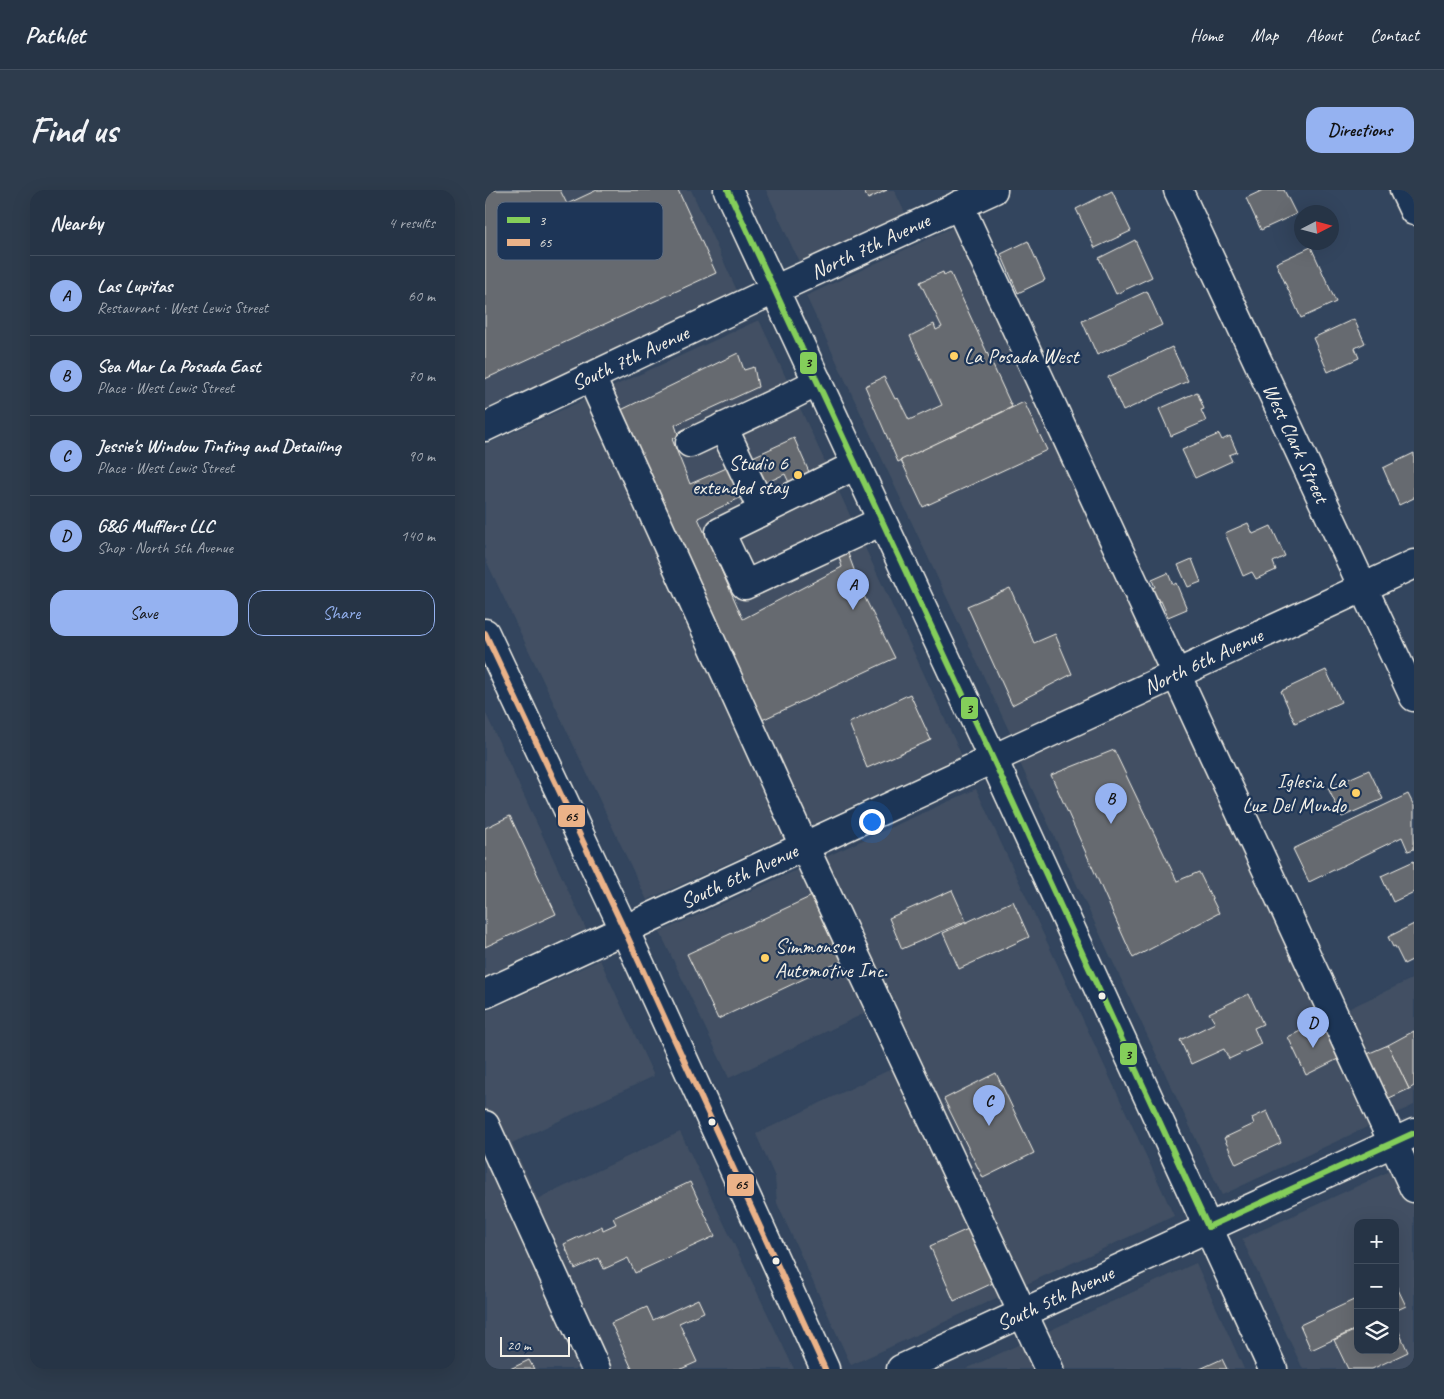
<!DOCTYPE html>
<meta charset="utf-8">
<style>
:root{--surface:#263446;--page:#2e3c4d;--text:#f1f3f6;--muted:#a4aab3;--line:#424f5f;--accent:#95b2f1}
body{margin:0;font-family:Caveat,sans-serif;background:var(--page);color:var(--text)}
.controls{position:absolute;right:15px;bottom:15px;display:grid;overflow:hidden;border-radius:10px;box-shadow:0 5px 20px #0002}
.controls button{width:45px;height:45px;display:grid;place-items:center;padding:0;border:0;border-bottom:1px solid var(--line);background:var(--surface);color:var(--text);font:25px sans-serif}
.compass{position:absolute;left:809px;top:15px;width:45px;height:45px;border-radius:50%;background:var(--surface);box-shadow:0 5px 20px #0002;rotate:84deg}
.scale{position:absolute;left:15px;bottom:12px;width:70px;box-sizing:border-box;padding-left:5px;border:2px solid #f4f1e8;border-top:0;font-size:14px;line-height:18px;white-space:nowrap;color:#f4f1e8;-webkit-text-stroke:4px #1d3557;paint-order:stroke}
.you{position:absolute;left:386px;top:631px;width:18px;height:18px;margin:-12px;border:4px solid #fff;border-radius:50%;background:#1a73e8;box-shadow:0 0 0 8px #1a73e833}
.badge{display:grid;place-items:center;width:32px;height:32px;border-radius:50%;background:var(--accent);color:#111;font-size:16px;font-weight:700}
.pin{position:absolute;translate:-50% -41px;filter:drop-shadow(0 1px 2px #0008)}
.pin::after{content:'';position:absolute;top:26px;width:18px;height:15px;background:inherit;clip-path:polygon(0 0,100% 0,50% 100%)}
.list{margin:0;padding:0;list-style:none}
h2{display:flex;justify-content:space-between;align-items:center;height:65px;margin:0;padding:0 20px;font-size:21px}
h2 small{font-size:16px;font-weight:400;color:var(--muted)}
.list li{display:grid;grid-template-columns:32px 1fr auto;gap:15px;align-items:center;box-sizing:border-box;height:80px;padding:0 20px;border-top:1px solid var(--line)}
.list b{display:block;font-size:19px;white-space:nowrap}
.list p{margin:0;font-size:16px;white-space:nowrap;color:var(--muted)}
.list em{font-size:16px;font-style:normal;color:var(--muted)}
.actions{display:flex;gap:10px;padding:15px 20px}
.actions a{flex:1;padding:11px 0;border:1px solid var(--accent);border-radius:15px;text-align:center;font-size:18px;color:var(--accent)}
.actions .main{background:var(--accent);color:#111}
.icon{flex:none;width:28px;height:28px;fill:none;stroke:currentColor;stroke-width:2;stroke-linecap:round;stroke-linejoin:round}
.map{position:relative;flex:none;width:929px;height:1179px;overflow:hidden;border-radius:15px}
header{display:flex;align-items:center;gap:30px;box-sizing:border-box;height:70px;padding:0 25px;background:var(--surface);border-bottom:1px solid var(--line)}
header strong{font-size:24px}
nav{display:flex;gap:28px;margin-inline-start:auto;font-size:18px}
.intro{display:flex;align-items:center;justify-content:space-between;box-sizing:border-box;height:120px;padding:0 30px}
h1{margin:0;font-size:35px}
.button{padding:12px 22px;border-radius:15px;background:var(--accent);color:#111;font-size:18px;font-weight:700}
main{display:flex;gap:30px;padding:0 30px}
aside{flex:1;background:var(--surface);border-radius:15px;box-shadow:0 5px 20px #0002}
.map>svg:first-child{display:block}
.built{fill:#425063;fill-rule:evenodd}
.building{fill:#666a70;stroke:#f4f1e8}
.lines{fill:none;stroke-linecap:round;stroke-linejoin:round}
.minor-casing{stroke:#f4f1e8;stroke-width:31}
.major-casing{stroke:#f4f1e8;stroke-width:31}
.minor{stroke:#1d3557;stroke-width:28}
.major{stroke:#1d3557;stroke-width:28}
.bus-1-casing{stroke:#1d3557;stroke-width:10}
.bus-2-casing{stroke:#1d3557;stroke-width:10}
.bus-1{stroke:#84ce5a;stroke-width:6}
.bus-2{stroke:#ebb288;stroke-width:6}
.poi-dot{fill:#ffd166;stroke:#1d3557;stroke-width:2}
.bus-dot{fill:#f4f1e8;stroke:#1d3557;stroke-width:2}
.labels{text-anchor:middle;stroke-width:4.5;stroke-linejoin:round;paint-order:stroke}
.street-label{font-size:21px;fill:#f4f1e8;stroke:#1d3557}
.poi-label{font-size:21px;fill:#f4f1e8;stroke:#1d3557;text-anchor:start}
.key{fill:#1d3557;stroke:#5e6d82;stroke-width:1}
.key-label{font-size:14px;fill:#f4f1e8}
.line-badge{stroke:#1d3557;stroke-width:2}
.pale-badge-label{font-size:14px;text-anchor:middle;font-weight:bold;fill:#111}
</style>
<header>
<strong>Pathlet</strong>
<nav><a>Home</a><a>Map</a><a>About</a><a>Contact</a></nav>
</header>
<div class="intro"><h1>Find us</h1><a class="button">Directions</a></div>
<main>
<aside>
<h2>Nearby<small>4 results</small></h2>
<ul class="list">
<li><span class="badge">A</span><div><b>Las Lupitas</b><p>Restaurant · West Lewis Street</p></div><em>60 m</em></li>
<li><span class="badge">B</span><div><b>Sea Mar La Posada East</b><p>Place · West Lewis Street</p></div><em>70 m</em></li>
<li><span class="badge">C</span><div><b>Jessie's Window Tinting and Detailing</b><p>Place · West Lewis Street</p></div><em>90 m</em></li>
<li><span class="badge">D</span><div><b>G&amp;G Mufflers LLC</b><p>Shop · North 5th Avenue</p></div><em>140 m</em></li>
</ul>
<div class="actions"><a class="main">Save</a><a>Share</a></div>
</aside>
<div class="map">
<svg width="929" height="1179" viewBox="0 0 929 1179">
<rect width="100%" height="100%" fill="#33455e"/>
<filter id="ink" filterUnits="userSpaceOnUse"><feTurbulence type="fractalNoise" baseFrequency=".02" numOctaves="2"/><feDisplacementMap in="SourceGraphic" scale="10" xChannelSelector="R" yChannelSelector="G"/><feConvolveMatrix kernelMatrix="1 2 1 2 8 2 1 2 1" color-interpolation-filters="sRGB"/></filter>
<g filter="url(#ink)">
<g class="built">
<polygon points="0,0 206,0 253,103 0,220"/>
<polygon points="281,0 409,0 421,25 315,74"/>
<polygon points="481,31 685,470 526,545 321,106"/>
<polygon points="274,130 477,566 162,710 0,368 0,255"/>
<polygon points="697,497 850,825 929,788 929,915 737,1005 535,573"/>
<polygon points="0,522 101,739 0,787"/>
<polygon points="491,599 689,1026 366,1175 292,1013 290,987 271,944 425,870 399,814 244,888 175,742"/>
<polygon points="115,770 169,886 27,953 53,1009 195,942 309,1179 0,1179 0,822"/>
<path d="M929 970V1179H818L757 1049ZM873 1033H910V1160H873Z"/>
<polygon points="711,1073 759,1179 481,1179"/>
</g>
<g class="building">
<polygon points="0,0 75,0 82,14 112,0 193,0 231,83 0,189"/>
<polygon points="378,0 402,0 383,9"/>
<polygon points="778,0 799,0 811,24 776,40 761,8"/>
<polygon points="627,1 646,41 610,58 591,19"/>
<polygon points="650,50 667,87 631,104 614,68"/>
<polygon points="543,51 560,90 533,103 516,64"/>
<polygon points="826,57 851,112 816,128 791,73"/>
<polygon points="458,82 459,85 465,82 527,217 413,272 380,196 399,187 410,209 413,208 424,230 457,215 425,146 449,134 451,140 457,137 435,92"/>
<polygon points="662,101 677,135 612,165 597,131"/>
<polygon points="869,129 880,153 870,158 874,168 843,182 828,148"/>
<polygon points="687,157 703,191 638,221 623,187"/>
<polygon points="253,163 259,180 269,177 273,197 190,235 194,247 187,249 205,294 246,276 259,306 213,328 258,429 357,377 353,363 361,358 378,404 410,468 277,530 267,506 263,508 132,222"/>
<polygon points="712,202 719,219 716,220 721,231 686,246 674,219"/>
<polygon points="539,212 562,260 438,317 416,270"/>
<polygon points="734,244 737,250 745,246 752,262 744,265 747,271 710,288 697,260"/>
<polygon points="309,248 328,291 308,301 300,284 272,297 259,271"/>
<polygon points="929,263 929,308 914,315 898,278"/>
<polygon points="763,333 768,344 786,336 800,366 788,372 791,380 771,389 767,382 758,386 740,343"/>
<polygon points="707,369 716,392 703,397 693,375"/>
<polygon points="683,383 688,395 691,393 702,419 683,427 676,411 672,413 666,399 670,397 667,390"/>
<polygon points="525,398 549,453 570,444 587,484 527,515 482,416"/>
<polygon points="841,480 856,512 810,533 796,501"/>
<polygon points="425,504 446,550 382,578 364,533"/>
<polygon points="629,560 692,691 714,682 734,723 648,768 566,585"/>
<polygon points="884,580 898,609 857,627 843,598"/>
<polygon points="923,604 929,616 929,659 923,661 917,647 824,692 808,659"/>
<polygon points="25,626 71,724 0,757 0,638"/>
<polygon points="929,671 929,702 908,712 896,686"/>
<polygon points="467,700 481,731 417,759 404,728"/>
<polygon points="327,706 357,771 233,829 202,764"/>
<polygon points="528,711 544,747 474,779 458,743"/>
<polygon points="929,734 929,769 919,774 910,756 908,757 903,747"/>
<polygon points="764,804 778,834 769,838 776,854 744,869 739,859 706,874 695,850 730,833 724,823"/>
<polygon points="836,831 853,869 821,885 803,847"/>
<polygon points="929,841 929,896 924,899 903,855"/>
<polygon points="903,855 924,899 902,909 880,865"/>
<polygon points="511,883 549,963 498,988 459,909"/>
<polygon points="782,921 796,953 751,974 739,948 769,934 767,928"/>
<polygon points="205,992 230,1046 150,1083 143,1068 119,1079 114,1068 90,1079 79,1054 117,1036 118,1040 131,1034 128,1028"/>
<polygon points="483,1039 508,1093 469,1111 445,1056"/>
<polygon points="910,1093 921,1116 910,1121"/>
<polygon points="873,1108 873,1138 826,1160 815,1135"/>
<polygon points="213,1109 219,1122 194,1133 212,1172 196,1179 147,1179 126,1133 162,1117 168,1130"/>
<polygon points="910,1133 923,1162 887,1179 863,1179 849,1150 873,1139 873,1160 910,1160"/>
<polygon points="737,1169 742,1179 715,1179"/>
<polygon points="44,1170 49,1179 25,1179"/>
</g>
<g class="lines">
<g class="minor-casing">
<g id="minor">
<polyline points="693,0 929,507"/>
<polyline points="919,0 929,21"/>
<polyline points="474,15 929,998"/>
<polyline points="106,187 319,656 564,1179"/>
<polyline points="0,237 289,100 508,0"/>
<polyline points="238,237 278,321"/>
<polyline points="205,253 299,209 333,192"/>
<polyline points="371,275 235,342 260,395 397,331"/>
<polyline points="0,443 139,739 340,1179"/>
<polyline points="0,804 929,374"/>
<polyline points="0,935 111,1179"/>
<polyline points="416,1179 929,943"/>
</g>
</g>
<g class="major-casing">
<polyline id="major" points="243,0 508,569 788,1179"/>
</g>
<use href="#minor" class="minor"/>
<use href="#major" class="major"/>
<g class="bus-1-casing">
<g id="bus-1">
<polyline points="243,0 508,569 723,1037"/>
<polyline points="723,1037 929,943"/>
</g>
</g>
<g class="bus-2-casing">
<polyline id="bus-2" points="0,443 139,739 340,1179"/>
</g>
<use href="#bus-1" class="bus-1"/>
<use href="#bus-2" class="bus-2"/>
</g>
</g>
<g class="poi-dot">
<circle cx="469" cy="166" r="5"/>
<circle cx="313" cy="285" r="5"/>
<circle cx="871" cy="603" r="5"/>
<circle cx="280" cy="768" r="5"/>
</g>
<g class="bus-dot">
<circle cx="617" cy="806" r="4.5"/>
<circle cx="227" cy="932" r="4.5"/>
<circle cx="291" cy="1071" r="4.5"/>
</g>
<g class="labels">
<g class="street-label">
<text transform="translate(385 56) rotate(-25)" y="7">North 7th Avenue</text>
<text transform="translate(145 168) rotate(-25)" y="7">South 7th Avenue</text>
<text transform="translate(811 253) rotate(65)" y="7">West Clark Street</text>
<text transform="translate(718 471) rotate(-25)" y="7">North 6th Avenue</text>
<text transform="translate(254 686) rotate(-25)" y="7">South 6th Avenue</text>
<text transform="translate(570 1108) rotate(-25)" y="7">South 5th Avenue</text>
</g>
<g class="poi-label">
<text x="479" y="173">La Posada West</text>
<text x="303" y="280" text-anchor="end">Studio 6<tspan x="303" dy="24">extended stay</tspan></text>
<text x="861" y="598" text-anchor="end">Iglesia La<tspan x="861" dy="24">Luz Del Mundo</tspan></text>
<text x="290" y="763">Simmonson<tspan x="290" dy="24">Automotive Inc.</tspan></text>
</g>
</g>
<rect x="12" y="12" width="166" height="58" rx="8" class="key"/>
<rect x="22" y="27" width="23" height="6" fill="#84ce5a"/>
<rect x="22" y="49" width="23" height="7" fill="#ebb288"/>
<g class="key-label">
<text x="54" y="35">3</text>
<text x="54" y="57">65</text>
</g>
<g class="line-badge">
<rect x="314" y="161" width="19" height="24" rx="5" fill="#84ce5a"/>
<rect x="475" y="506" width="19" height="24" rx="5" fill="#84ce5a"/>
<rect x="72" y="614" width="29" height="24" rx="5" fill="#ebb288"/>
<rect x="634" y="852" width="19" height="24" rx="5" fill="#84ce5a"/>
<rect x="241" y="983" width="29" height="24" rx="5" fill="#ebb288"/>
</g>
<g class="pale-badge-label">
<text x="323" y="177">3</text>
<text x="484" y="523">3</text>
<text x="86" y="631">65</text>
<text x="643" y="869">3</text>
<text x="256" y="999">65</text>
</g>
</svg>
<div class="controls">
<button>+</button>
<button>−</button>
<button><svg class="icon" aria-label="layers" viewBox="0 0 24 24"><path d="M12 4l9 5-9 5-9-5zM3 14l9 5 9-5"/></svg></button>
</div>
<svg class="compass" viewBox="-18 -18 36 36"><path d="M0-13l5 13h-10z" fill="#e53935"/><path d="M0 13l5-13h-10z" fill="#a4aab3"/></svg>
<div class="scale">20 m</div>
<div class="you"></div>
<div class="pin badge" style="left:368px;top:420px">A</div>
<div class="pin badge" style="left:626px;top:634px">B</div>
<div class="pin badge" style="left:504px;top:936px">C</div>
<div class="pin badge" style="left:828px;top:858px">D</div>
</div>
</main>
